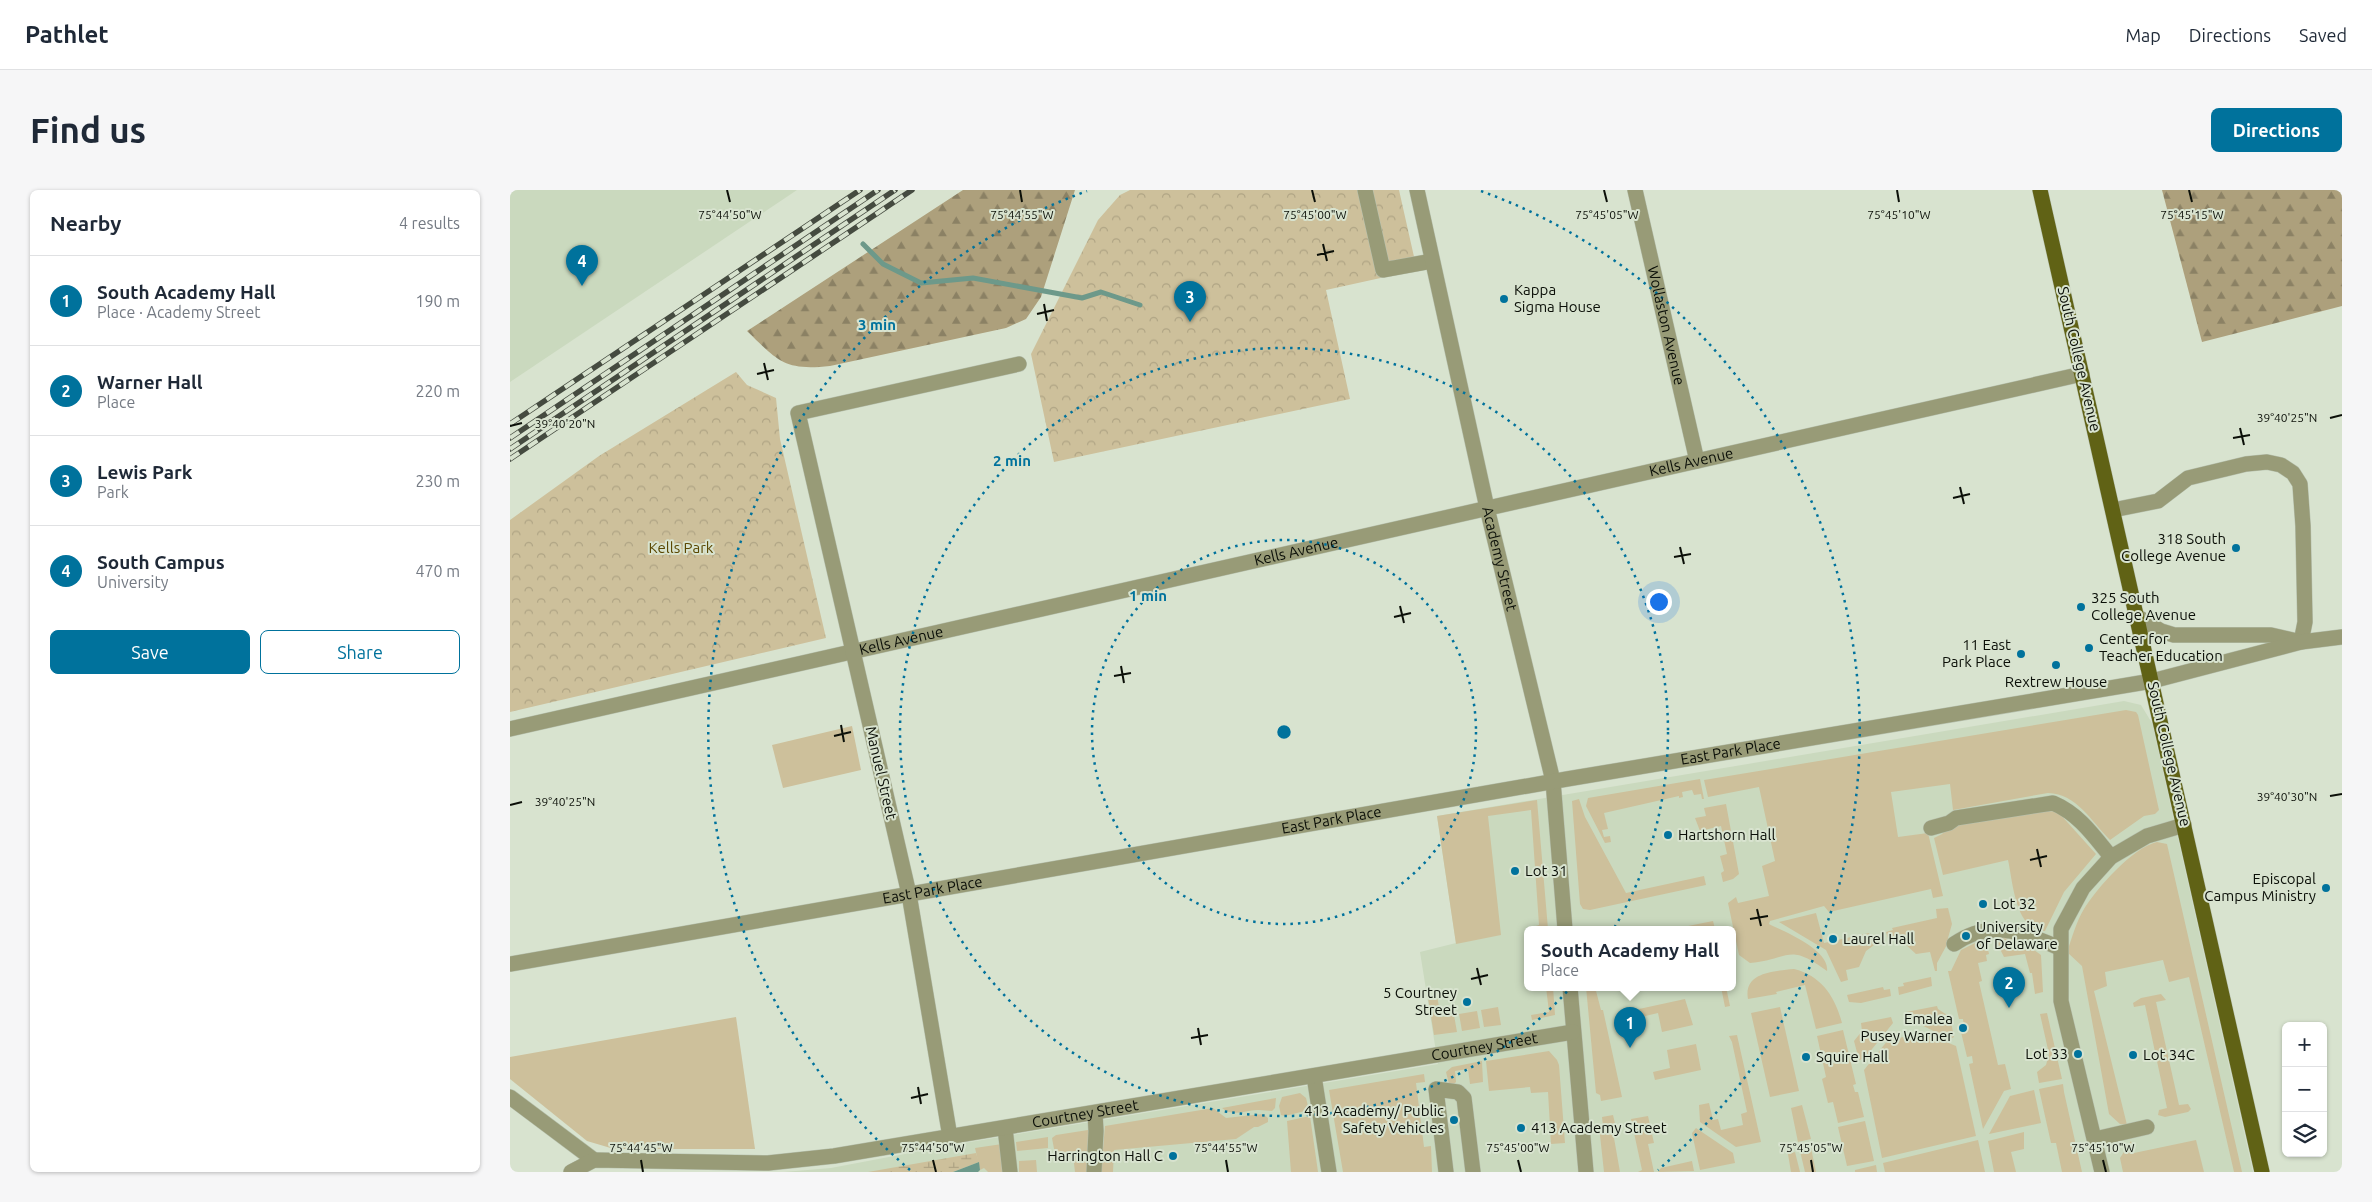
<!DOCTYPE html>
<meta charset="utf-8">
<style>
:root{--surface:#fff;--page:#f6f6f7;--text:#1f2937;--muted:#747a83;--line:#e0e1e3;--accent:#00729c}
body{margin:0;font-family:Ubuntu,sans-serif;background:var(--page);color:var(--text)}
.controls{position:absolute;right:15px;bottom:15px;display:grid;overflow:hidden;border-radius:8px;box-shadow:0 1px 4px #0004}
.controls button{width:45px;height:45px;display:grid;place-items:center;padding:0;border:0;border-bottom:1px solid var(--line);background:var(--surface);color:var(--text);font:25px sans-serif}
.you{position:absolute;left:1148px;top:411px;width:18px;height:18px;margin:-12px;border:4px solid #fff;border-radius:50%;background:#1a73e8;box-shadow:0 0 0 8px #1a73e833}
.badge{display:grid;place-items:center;width:32px;height:32px;border-radius:50%;background:var(--accent);color:#fff;font-size:16px;font-weight:700}
.pin{position:absolute;translate:-50% -41px;filter:drop-shadow(0 1px 2px #0008)}
.pin::after{content:'';position:absolute;top:26px;width:18px;height:15px;background:inherit;clip-path:polygon(0 0,100% 0,50% 100%)}
.popup{position:absolute;left:1014px;top:736px;width:212px;height:65px;box-sizing:border-box;display:grid;place-content:center;border-radius:8px;background:var(--surface);filter:drop-shadow(0 1px 4px #0005);font-size:16px;white-space:nowrap;color:var(--muted)}
.popup b{font-size:19px;color:var(--text)}
.popup::after{content:'';position:absolute;left:50%;top:100%;margin-left:-10px;border:10px solid transparent;border-top-color:var(--surface)}
.list{margin:0;padding:0;list-style:none}
h2{display:flex;justify-content:space-between;align-items:center;height:65px;margin:0;padding:0 20px;font-size:21px}
h2 small{font-size:16px;font-weight:400;color:var(--muted)}
.list li{display:grid;grid-template-columns:32px 1fr auto;gap:15px;align-items:center;box-sizing:border-box;height:90px;padding:0 20px;border-top:1px solid var(--line)}
.list b{display:block;font-size:19px;white-space:nowrap}
.list p{margin:0;font-size:16px;white-space:nowrap;color:var(--muted)}
.list em{font-size:16px;font-style:normal;color:var(--muted)}
.actions{display:flex;gap:10px;padding:15px 20px}
.actions a{flex:1;padding:11px 0;border:1px solid var(--accent);border-radius:8px;text-align:center;font-size:18px;color:var(--accent)}
.actions .main{background:var(--accent);color:#fff}
.icon{flex:none;width:28px;height:28px;fill:none;stroke:currentColor;stroke-width:2;stroke-linecap:round;stroke-linejoin:round}
.map{position:relative;flex:none;width:1832px;height:982px;overflow:hidden;border-radius:8px}
header{display:flex;align-items:center;gap:30px;box-sizing:border-box;height:70px;padding:0 25px;background:var(--surface);border-bottom:1px solid var(--line)}
header strong{font-size:24px}
nav{display:flex;gap:28px;margin-inline-start:auto;font-size:18px}
.intro{display:flex;align-items:center;justify-content:space-between;box-sizing:border-box;height:120px;padding:0 30px}
h1{margin:0;font-size:35px}
.button{padding:12px 22px;border-radius:8px;background:var(--accent);color:#fff;font-size:18px;font-weight:700}
main{display:flex;gap:30px;padding:0 30px}
aside{flex:1;background:var(--surface);border-radius:8px;box-shadow:0 1px 4px #0004}
.map>svg:first-child{display:block}
.built{fill:#cad9be;fill-rule:evenodd}
.green{fill:#cdc09b}
.forest{fill:url(#forest-firs)}
.wetland{fill:url(#wetland-marsh)}
.park{fill:url(#park-crowns)}
.water{fill:url(#water-ripples)}
.lines{fill:none;stroke-linecap:round;stroke-linejoin:round}
.stream{stroke:#6d998a;stroke-width:5}
.minor-casing{stroke:#b7c1af;stroke-width:16}
.major-casing{stroke:#b7c1af;stroke-width:16}
.minor{stroke:#989b77;stroke-width:15}
.major{stroke:#606215;stroke-width:15}
.rail-casing{stroke:#454b40;stroke-width:5.5}
.rail{stroke:#d8e3cf;stroke-width:4;stroke-dasharray:11;stroke-linecap:butt}
.ticks{fill:none;stroke:#0b0f08;stroke-width:2}
.ring{fill:none;stroke:#00729c;stroke-width:2.5;stroke-dasharray:2.5 5}
.poi-dot{fill:#00729c;stroke:#d8e3cf;stroke-width:2}
.labels{text-anchor:middle;stroke-width:4;stroke-linejoin:round;paint-order:stroke}
.poi-label{font-size:15px;fill:#0b0f08;stroke:#d8e3cf;text-anchor:start}
.street-label{font-size:15px;fill:#0b0f08;stroke:#d8e3cf}
.park-label{font-size:15px;fill:#5a4701;stroke:#d8e3cf}
.ticks-label{font-size:12px;text-anchor:middle;fill:#0b0f08;stroke:#d8e3cf;stroke-width:4;stroke-linejoin:round;paint-order:stroke}
.centre{fill:#00729c;stroke:#d8e3cf;stroke-width:2.5}
.ring-label{font-size:15px;text-anchor:middle;font-weight:bold;fill:#00729c;stroke:#d8e3cf;stroke-width:4;stroke-linejoin:round;paint-order:stroke}
</style>
<header>
<strong>Pathlet</strong>
<nav><a>Map</a><a>Directions</a><a>Saved</a></nav>
</header>
<div class="intro"><h1>Find us</h1><a class="button">Directions</a></div>
<main>
<aside>
<h2>Nearby<small>4 results</small></h2>
<ul class="list">
<li><span class="badge">1</span><div><b>South Academy Hall</b><p>Place · Academy Street</p></div><em>190 m</em></li>
<li><span class="badge">2</span><div><b>Warner Hall</b><p>Place</p></div><em>220 m</em></li>
<li><span class="badge">3</span><div><b>Lewis Park</b><p>Park</p></div><em>230 m</em></li>
<li><span class="badge">4</span><div><b>South Campus</b><p>University</p></div><em>470 m</em></li>
</ul>
<div class="actions"><a class="main">Save</a><a>Share</a></div>
</aside>
<div class="map">
<svg width="1832" height="982" viewBox="0 0 1832 982">
<defs>
<pattern id="forest-firs" width="22" height="20" patternUnits="userSpaceOnUse" patternTransform="scale(1.25)"><rect width="22" height="20" fill="#ada07c"/><path d="M5 1l3.5 6h-7zM16 11l3.5 6h-7z" fill="#8b8164"/></pattern>
<pattern id="wetland-marsh" width="20" height="14" patternUnits="userSpaceOnUse" patternTransform="scale(1.25)"><rect width="20" height="14" fill="#cdc09b"/><path d="M1 5h8M5 5V1M11 12h8M15 12V8" fill="none" stroke="#afa484"/></pattern>
<pattern id="park-crowns" width="20" height="18" patternUnits="userSpaceOnUse" patternTransform="scale(1.25)"><rect width="20" height="18" fill="#cdc09b"/><path d="M2 6a3 3 0 1 1 6 0M12 15a3 3 0 1 1 6 0" fill="none" stroke="#afa484"/></pattern>
<pattern id="water-ripples" width="26" height="14" patternUnits="userSpaceOnUse" patternTransform="scale(1.25)"><rect width="26" height="14" fill="#6d998a"/><path d="M2 4q2-2 4 0t4 0M15 11q2-2 4 0t4 0" fill="none" stroke="#587b6f"/></pattern>
</defs>
<rect width="100%" height="100%" fill="#d8e3cf"/>
<g class="built">
<polygon points="0,0 287,0 0,192"/>
<path d="M1614 511 1631 515 1642 533 1743 982H274L321 978 442 955 928 874 910 762 946 753 927 626ZM1018 739H1222V797H1018Z"/>
</g>
<g class="green">
<path d="M1616 520 1626 522 1628 525 1649 620 1645 624 1634 626 1600 650C1581 631 1567 604 1538 603L1443 620 1440 594 1381 602 1388 647 1418 643 1433 706 1423 708 1421 699 1319 722 1314 716 1260 731 1259 734C1275 742 1320 760 1317 781 1278 752 1281 769 1240 773L1229 765 1218 713 1226 707 1228 713 1259 706 1252 676 1265 671 1249 597 1198 607 1194 590Z"/>
<polygon points="342,536 351,580 273,598 262,555"/>
<polygon points="1190,589 1194,609 1192,609 1191,604 1184,605 1182,600 1172,602 1173,607 1169,608 1169,606 1094,623 1098,639 1092,640 1094,647 1100,646 1101,652 1095,653 1076,616 1078,608"/>
<polygon points="1069,609 1075,627 1116,703 1194,686 1196,695 1080,720 1073,719 1070,714 1062,611"/>
<polygon points="1027,610 1038,739 1023,739 1023,737 1029,735 1021,620 978,626 991,745 946,754 927,626"/>
<polygon points="1216,614 1229,684 1223,689 1213,692 1211,683 1214,681 1210,666 1217,664 1211,636 1190,641 1185,628 1196,626 1194,618"/>
<path d="M1538 619 1549 623 1586 664 1554 702 1535 741C1505 741 1503 692 1498 670L1433 685 1424 648 1432 644 1444 632Z"/>
<path d="M1647 652 1657 654 1732 982H1724L1679 787 1659 792 1653 770 1595 782 1597 796 1584 801 1617 935 1610 934 1599 924 1572 776 1557 762C1562 748 1566 732 1574 719 1587 698 1622 658 1647 652Z"/>
<polygon points="1438,718 1442,734 1438,748 1440,749 1427,773 1427,781 1425,781 1420,762 1406,764 1394,753 1378,749 1376,742 1383,740 1382,738 1427,728 1426,719"/>
<polygon points="1306,723 1314,753 1359,743 1360,746 1367,744 1368,752 1356,761 1349,777 1336,780 1338,790 1331,792 1316,760 1269,732"/>
<polygon points="1203,731 1205,739 1163,739"/>
<polygon points="1489,746 1510,750 1531,765 1533,802 1525,804 1522,783 1520,783 1515,764 1494,767 1484,747"/>
<polygon points="1473,749 1476,750 1479,764 1476,765 1477,771 1468,773 1472,791 1469,792 1488,875 1495,874 1501,899 1494,901 1473,939 1459,874 1463,873 1462,866 1457,867 1450,838 1454,837 1453,829 1449,829 1438,781 1441,781 1451,760"/>
<path d="M1284 779C1312 786 1325 807 1332 833L1306 839 1295 795 1266 802 1267 804 1238 809C1233 782 1265 781 1284 779Z"/>
<polygon points="1421,787 1422,796 1389,805 1388,797 1394,796 1393,793"/>
<polygon points="1036,797 1043,797 1045,825 1022,830 1021,825 1039,822"/>
<polygon points="1076,797 1085,797 1091,820 1093,820 1112,907 1091,911 1090,905 1086,903"/>
<polygon points="1211,797 1216,797 1220,816 1215,817"/>
<polygon points="1373,797 1374,800 1380,799 1381,806 1351,813 1339,812 1337,805"/>
<polygon points="1651,804 1656,810 1646,812 1669,915 1678,914 1681,919 1678,922 1655,927 1648,925 1649,920 1657,918 1635,815 1624,817 1623,813 1631,808"/>
<polygon points="927,806 931,827 944,825 947,842 924,845 918,808"/>
<polygon points="1175,809 1183,835 1152,842 1148,823 1131,827 1129,819"/>
<polygon points="1427,816 1428,819 1440,827 1444,847 1440,849 1397,828 1396,822"/>
<polygon points="988,817 991,835 974,837 971,820"/>
<polygon points="1270,817 1289,901 1260,907 1241,823"/>
<polygon points="967,821 970,838 952,841 949,824"/>
<polygon points="1537,823 1552,889 1529,893 1527,882 1536,875 1539,864 1530,824"/>
<polygon points="226,827 245,959 104,959 77,951 0,889 0,867"/>
<polygon points="1381,827 1383,833 1354,869 1349,870 1344,851 1352,841 1351,833"/>
<polygon points="1333,840 1346,894 1343,895 1345,902 1348,902 1354,927 1328,933 1323,912 1318,913 1312,889 1316,887 1307,846"/>
<polygon points="1414,843 1446,856 1466,946 1372,968 1354,880 1378,850"/>
<polygon points="1227,845 1251,952 1226,957 1190,932 1189,915 1199,913 1203,930 1208,929 1211,940 1233,935 1231,924 1237,922 1222,852 1219,846"/>
<polygon points="1186,854 1191,880 1145,890 1143,882 1160,878 1157,860"/>
<polygon points="1039,861 1047,870 1049,875 1055,953 1041,954 1038,902 1021,903 1020,897 979,901 976,871"/>
<polygon points="972,871 973,892 960,894 958,879 945,881 946,892 944,894 939,894 936,882 942,877"/>
<polygon points="914,884 915,892 906,893 914,957 921,956 922,982 833,982 819,900"/>
<polygon points="1553,894 1554,902 1572,982 1552,982 1546,953 1541,953 1529,899"/>
<polygon points="1524,900 1531,933 1479,944 1500,906"/>
<polygon points="790,903 796,908 799,920 775,926 771,925 769,916 772,907"/>
<path d="M766 908 765 918 762 921C758 921 754 920 749 920 737 919 723 928 712 918Z"/>
<polygon points="1292,915 1301,949 1288,952 1281,918"/>
<polygon points="703,918 716,928 753,924 758,928 758,932 748,937 744,937 726,949 604,960 603,982 591,982 595,936"/>
<polygon points="1103,925 1108,946 1104,948 1110,982 1094,982 1089,936 1093,936 1092,927"/>
<polygon points="800,926 808,982 781,982 777,931"/>
<polygon points="1138,926 1144,953 1138,954 1144,982 1128,982 1132,980 1121,929"/>
<polygon points="1355,931 1364,971 1337,976 1328,937"/>
<polygon points="1186,938 1223,963 1225,973 1190,980 1182,943"/>
<polygon points="578,940 581,952 578,982 565,982 563,965 545,964 542,948 546,945"/>
<polygon points="1514,942 1514,959 1501,962 1506,982 1484,982 1478,951"/>
<polygon points="538,947 538,958 507,961 506,952"/>
<polygon points="1468,950 1475,982 1375,982 1373,973"/>
<polygon points="1686,950 1694,982 1613,982 1610,968 1621,951 1624,963"/>
<polygon points="492,954 496,982 478,982 474,978 470,980 465,958"/>
<polygon points="1301,958 1306,982 1295,982 1290,961"/>
<polygon points="1285,962 1290,982 1281,982 1278,964"/>
<polygon points="526,970 527,982 509,982 509,971"/>
<polygon points="1182,971 1184,981 1148,982 1151,978"/>
<polygon points="1366,975 1367,982 1345,982 1345,980"/>
</g>
<g class="forest">
<path d="M453 0H565L531 107 516 129 496 138 320 176C274 181 268 171 237 141Z"/>
<polygon points="1652,0 1832,0 1832,116 1692,152"/>
</g>
<polygon class="wetland" points="466,963 469,972 443,982 358,982"/>
<g class="park">
<polygon points="620,0 889,0 907,80 816,100 840,209 544,272 521,164 588,30 610,5"/>
<polygon points="226,182 237,195 266,208 270,249 316,448 0,522 0,330 89,266"/>
</g>
<polygon class="water" points="469,972 470,980 468,982 443,982"/>
<g class="lines">
<polyline class="stream" points="353,54 373,74 411,93 463,88 572,108 591,102 630,115"/>
<g class="minor-casing">
<g id="minor">
<polyline points="855,0 873,80 922,71"/>
<path id="s1" d="M907 0 977 318 1043 591 1055 739"/>
<path id="s2" d="M1125 0 1187 271"/>
<polyline points="1603,320 1648,311 1678,288 1736,274 1757,272 1771,275 1783,283 1790,294 1793,336 1795,432 1791,452"/>
<polyline points="1628,427 1651,441 1664,445 1761,445 1787,451"/>
<path id="s3" d="M0 539 1572 184"/>
<path d="M1421 638 1439 633 1446 628 1543 613C1569 624 1584 646 1601 667"/>
<path d="M1444 754C1481 728 1513 743 1550 758"/>
<path id="s4" d="M0 774 1057 589 1642 491 1791 452 1832 447"/>
<polyline points="1060,797 1076,982"/>
<polyline points="804,886 819,982"/>
<polyline points="0,907 84,970"/>
<polyline points="495,938 500,982"/>
<polyline points="440,947 399,704 288,223 509,174"/>
<polyline points="1585,949 1637,937"/>
<path id="s5" d="M61 982 84 970 258 973 324 966 1063 842"/>
<polyline points="584,982 586,941 585,923"/>
<polyline points="936,982 926,899 948,902 954,908 963,982"/>
<polyline points="1592,982 1551,811 1551,739 1573,698 1601,667 1637,646 1674,635"/>
</g>
</g>
<g class="major-casing">
<polyline id="major" points="1530,0 1752,982"/>
</g>
<use href="#minor" class="minor"/>
<use href="#major" class="major"/>
<g class="rail-casing">
<g id="rail">
<polyline points="0,234 350,0"/>
<polyline points="0,248 368,0"/>
<polyline points="0,259 385,0"/>
<polyline points="0,269 402,0"/>
</g>
</g>
<use href="#rail" class="rail"/>
</g>
<path class="ticks" d="M217 0 220 12M510 0 512 12M802 0 805 12M1094 0 1097 12M1387 0 1389 12M1679 0 1682 12M813 54 817 71M807 65 824 61M534 114 537 131M527 124 544 120M254 173 258 190M247 184 264 180M1820 228 1832 225M0 236 12 233M1730 238 1734 255M1723 248 1740 245M1450 297 1454 314M1443 308 1460 304M1170 357 1174 374M1164 367 1181 364M890 416 894 433M884 427 901 423M611 476 614 493M604 486 621 483M331 535 334 552M324 546 341 542M1820 606 1832 604M0 615 12 612M1527 659 1531 677M1520 670 1537 666M1247 719 1251 736M1240 729 1258 726M967 778 971 795M961 789 978 785M688 838 691 855M681 848 698 845M408 897 411 914M401 908 418 904M131 970 133 982M423 970 426 982M716 970 718 982M1008 970 1011 982M1301 970 1303 982M1593 970 1596 982"/>
<g class="ring">
<circle cx="774" cy="542" r="192"/>
<circle cx="774" cy="542" r="384"/>
<path d="M400 980A576 576 0 0 1 577 1M971 1A576 576 0 0 1 1148 980"/>
</g>
<g class="poi-dot">
<circle cx="994" cy="109" r="5"/>
<circle cx="1726" cy="358" r="5"/>
<circle cx="1571" cy="417" r="5"/>
<circle cx="1579" cy="458" r="5"/>
<circle cx="1511" cy="464" r="5"/>
<circle cx="1546" cy="475" r="5"/>
<circle cx="1158" cy="645" r="5"/>
<circle cx="1005" cy="681" r="5"/>
<circle cx="1816" cy="698" r="5"/>
<circle cx="1473" cy="714" r="5"/>
<circle cx="1456" cy="746" r="5"/>
<circle cx="1323" cy="749" r="5"/>
<circle cx="957" cy="812" r="5"/>
<circle cx="1453" cy="838" r="5"/>
<circle cx="1568" cy="864" r="5"/>
<circle cx="1623" cy="865" r="5"/>
<circle cx="1296" cy="867" r="5"/>
<circle cx="944" cy="930" r="5"/>
<circle cx="1011" cy="938" r="5"/>
<circle cx="663" cy="966" r="5"/>
</g>
<g class="labels">
<g class="poi-label">
<text x="1004" y="105">Kappa<tspan x="1004" dy="17">Sigma House</tspan></text>
<text x="1716" y="354" text-anchor="end">318 South<tspan x="1716" dy="17">College Avenue</tspan></text>
<text x="1581" y="413">325 South<tspan x="1581" dy="17">College Avenue</tspan></text>
<text x="1589" y="454">Center for<tspan x="1589" dy="17">Teacher Education</tspan></text>
<text x="1501" y="460" text-anchor="end">11 East<tspan x="1501" dy="17">Park Place</tspan></text>
<text x="1546" y="497" text-anchor="middle">Rextrew House</text>
<text x="1168" y="650">Hartshorn Hall</text>
<text x="1015" y="686">Lot 31</text>
<text x="1806" y="694" text-anchor="end">Episcopal<tspan x="1806" dy="17">Campus Ministry</tspan></text>
<text x="1483" y="719">Lot 32</text>
<text x="1466" y="742">University<tspan x="1466" dy="17">of Delaware</tspan></text>
<text x="1333" y="754">Laurel Hall</text>
<text x="947" y="808" text-anchor="end">5 Courtney<tspan x="947" dy="17">Street</tspan></text>
<text x="1443" y="834" text-anchor="end">Emalea<tspan x="1443" dy="17">Pusey Warner</tspan></text>
<text x="1558" y="869" text-anchor="end">Lot 33</text>
<text x="1633" y="870">Lot 34C</text>
<text x="1306" y="872">Squire Hall</text>
<text x="934" y="926" text-anchor="end">413 Academy/ Public<tspan x="934" dy="17">Safety Vehicles</tspan></text>
<text x="1021" y="943">413 Academy Street</text>
<text x="653" y="971" text-anchor="end">Harrington Hall C</text>
</g>
<g class="street-label">
<text dy="5" stroke="none"><textPath href="#s2" startOffset="139">Wollaston Avenue</textPath></text>
<text transform="translate(1569 169) rotate(77)" y="5">South College Avenue</text>
<text dy="5" stroke="none"><textPath href="#s3" startOffset="1211">Kells Avenue</textPath></text>
<text dy="5" stroke="none"><textPath href="#s3" startOffset="806">Kells Avenue</textPath></text>
<text dy="5" stroke="none"><textPath href="#s1" startOffset="378">Academy Street</textPath></text>
<text dy="5" stroke="none"><textPath href="#s3" startOffset="401">Kells Avenue</textPath></text>
<text dy="5" stroke="none"><textPath href="#s4" startOffset="1239">East Park Place</textPath></text>
<text transform="translate(1659 564) rotate(77)" y="5">South College Avenue</text>
<text transform="translate(371 583) rotate(77)" y="5">Manuel Street</text>
<text dy="5" stroke="none"><textPath href="#s4" startOffset="834">East Park Place</textPath></text>
<text dy="5" stroke="none"><textPath href="#s4" startOffset="429">East Park Place</textPath></text>
<text dy="5" stroke="none"><textPath href="#s5" startOffset="926">Courtney Street</textPath></text>
<text dy="5" stroke="none"><textPath href="#s5" startOffset="521">Courtney Street</textPath></text>
</g>
<g class="park-label">
<text x="171" y="363">Kells Park</text>
</g>
</g>
<g class="ticks-label">
<text x="220" y="29">75°44'50"W</text>
<text x="512" y="29">75°44'55"W</text>
<text x="805" y="29">75°45'00"W</text>
<text x="1097" y="29">75°45'05"W</text>
<text x="1389" y="29">75°45'10"W</text>
<text x="1682" y="29">75°45'15"W</text>
<text x="1777" y="232">39°40'25"N</text>
<text x="55" y="238">39°40'20"N</text>
<text x="1777" y="611">39°40'30"N</text>
<text x="55" y="616">39°40'25"N</text>
<text x="131" y="962">75°44'45"W</text>
<text x="423" y="962">75°44'50"W</text>
<text x="716" y="962">75°44'55"W</text>
<text x="1008" y="962">75°45'00"W</text>
<text x="1301" y="962">75°45'05"W</text>
<text x="1593" y="962">75°45'10"W</text>
</g>
<circle cx="774" cy="542" r="8" class="centre"/>
<g class="ring-label">
<text x="367" y="140">3 min</text>
<text x="502" y="276">2 min</text>
<text x="638" y="411">1 min</text>
</g>
</svg>
<div class="controls">
<button>+</button>
<button>−</button>
<button><svg class="icon" aria-label="layers" viewBox="0 0 24 24"><path d="M12 4l9 5-9 5-9-5zM3 14l9 5 9-5"/></svg></button>
</div>
<div class="you"></div>
<div class="pin badge" style="left:1120px;top:858px">1</div>
<div class="popup"><b>South Academy Hall</b>Place</div>
<div class="pin badge" style="left:1499px;top:818px">2</div>
<div class="pin badge" style="left:680px;top:132px">3</div>
<div class="pin badge" style="left:72px;top:96px">4</div>
</div>
</main>
